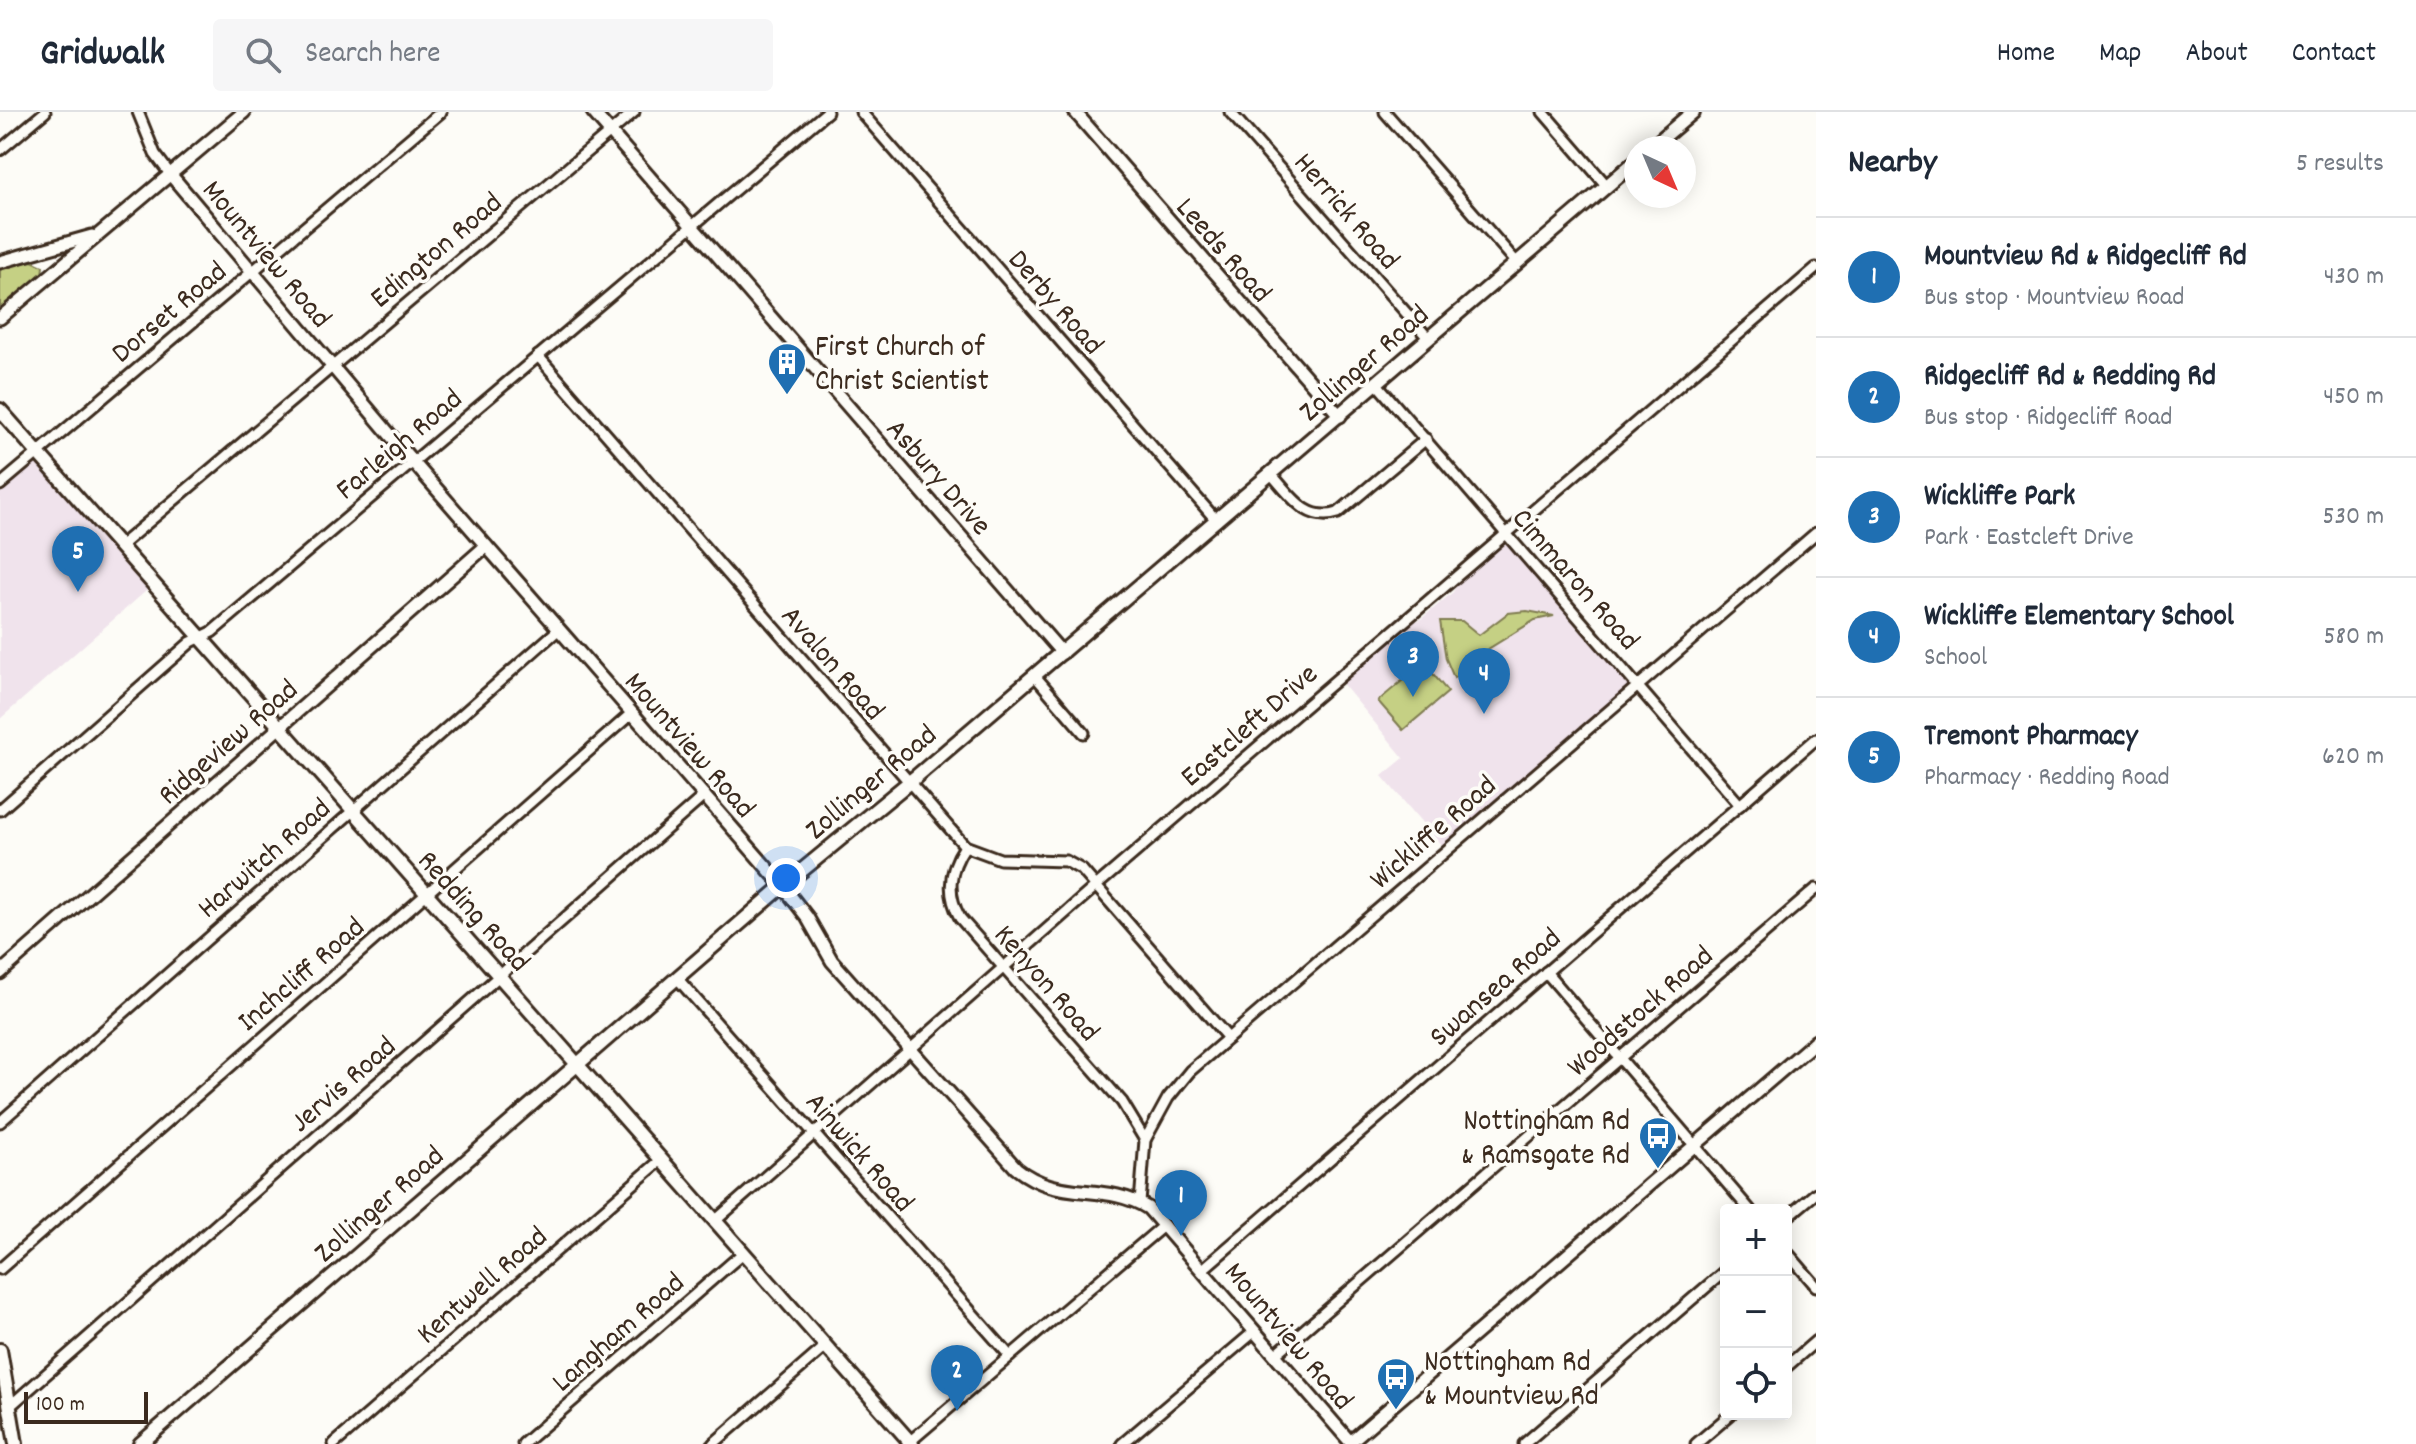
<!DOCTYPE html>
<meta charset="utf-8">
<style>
:root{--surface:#fff;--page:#f6f6f7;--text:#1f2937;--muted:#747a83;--line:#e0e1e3;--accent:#1f6fb2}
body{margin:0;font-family:Dekko,sans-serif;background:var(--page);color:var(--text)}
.controls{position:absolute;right:24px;bottom:24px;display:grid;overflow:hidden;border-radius:8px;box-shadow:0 4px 20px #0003}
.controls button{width:72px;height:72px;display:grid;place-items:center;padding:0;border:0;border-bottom:2px solid var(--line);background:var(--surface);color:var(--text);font:40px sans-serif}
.compass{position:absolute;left:1624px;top:24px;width:72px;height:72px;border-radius:50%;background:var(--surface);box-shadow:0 4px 20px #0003;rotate:136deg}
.scale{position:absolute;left:24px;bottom:20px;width:124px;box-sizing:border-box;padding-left:8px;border:4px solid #3b2a1e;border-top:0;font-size:22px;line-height:28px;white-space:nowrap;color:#3b2a1e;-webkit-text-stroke:6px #fdfcf7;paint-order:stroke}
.you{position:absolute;left:786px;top:766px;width:28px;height:28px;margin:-20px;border:6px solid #fff;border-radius:50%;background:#1a73e8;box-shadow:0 0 0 12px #1a73e833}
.badge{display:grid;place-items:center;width:52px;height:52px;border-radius:50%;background:var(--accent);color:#fff;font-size:26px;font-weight:700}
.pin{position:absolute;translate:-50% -66px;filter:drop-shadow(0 2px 4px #0008)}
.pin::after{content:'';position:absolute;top:42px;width:28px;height:24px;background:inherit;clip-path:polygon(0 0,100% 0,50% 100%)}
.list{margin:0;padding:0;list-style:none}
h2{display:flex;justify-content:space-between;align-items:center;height:104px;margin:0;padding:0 32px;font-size:34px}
h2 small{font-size:26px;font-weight:400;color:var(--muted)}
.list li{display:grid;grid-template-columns:52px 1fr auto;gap:24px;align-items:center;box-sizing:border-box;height:120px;padding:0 32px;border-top:2px solid var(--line)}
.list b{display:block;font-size:30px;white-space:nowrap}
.list p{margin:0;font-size:26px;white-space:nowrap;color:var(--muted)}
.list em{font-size:26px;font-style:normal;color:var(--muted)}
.icon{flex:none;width:44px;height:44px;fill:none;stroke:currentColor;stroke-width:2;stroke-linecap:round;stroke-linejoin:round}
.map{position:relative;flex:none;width:1816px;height:1332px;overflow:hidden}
header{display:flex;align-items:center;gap:48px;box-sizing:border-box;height:112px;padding:0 40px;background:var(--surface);border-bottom:2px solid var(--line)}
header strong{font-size:38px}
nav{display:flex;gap:44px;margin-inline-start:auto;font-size:28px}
.search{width:560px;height:72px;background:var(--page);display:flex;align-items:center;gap:20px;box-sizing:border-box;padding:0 28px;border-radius:8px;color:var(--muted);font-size:30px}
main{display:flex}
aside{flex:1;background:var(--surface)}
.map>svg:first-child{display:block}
.built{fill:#f0e3ec}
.green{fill:#c5d084;stroke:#807d51;stroke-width:2}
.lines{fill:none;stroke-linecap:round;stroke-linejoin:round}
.minor-casing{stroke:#3b2a1e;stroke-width:15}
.tertiary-casing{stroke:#3b2a1e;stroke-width:17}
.secondary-casing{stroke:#3b2a1e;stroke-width:18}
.minor{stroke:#fdfcf7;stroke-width:9}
.tertiary{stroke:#fdfcf7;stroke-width:11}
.secondary{stroke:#fdfcf7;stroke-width:12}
.labels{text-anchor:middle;stroke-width:7;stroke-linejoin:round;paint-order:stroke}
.street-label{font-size:30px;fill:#3b2a1e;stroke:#fdfcf7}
.poi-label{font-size:30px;fill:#3b2a1e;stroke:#fdfcf7;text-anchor:start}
</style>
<header>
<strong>Gridwalk</strong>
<div class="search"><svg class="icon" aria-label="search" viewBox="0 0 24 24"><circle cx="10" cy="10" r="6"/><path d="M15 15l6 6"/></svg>Search here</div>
<nav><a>Home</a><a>Map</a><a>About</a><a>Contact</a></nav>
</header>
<main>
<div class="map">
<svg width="1816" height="1332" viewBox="0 0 1816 1332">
<rect width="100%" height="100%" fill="#fdfcf7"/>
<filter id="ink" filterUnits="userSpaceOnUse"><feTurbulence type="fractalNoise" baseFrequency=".0125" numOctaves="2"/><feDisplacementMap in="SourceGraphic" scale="16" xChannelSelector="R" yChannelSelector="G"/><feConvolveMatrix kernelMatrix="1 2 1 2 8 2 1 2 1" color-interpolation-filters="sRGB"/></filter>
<g filter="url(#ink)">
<g class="built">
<polygon points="38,341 154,472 0,607 0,373"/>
<polygon points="1507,431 1580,519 1589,524 1631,574 1443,735 1382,664 1404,646 1341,570 1409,512 1421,507 1453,480 1458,471"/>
</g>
<g class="green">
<polygon points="32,149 43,154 42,163 0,199 0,155"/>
<polygon points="1527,499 1554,504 1535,508 1485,539 1488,546 1478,547 1454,566 1446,547 1440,509 1462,509 1479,523 1508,501"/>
<polygon points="1429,557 1448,580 1403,618 1378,589 1414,559"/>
</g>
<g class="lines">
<g class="minor-casing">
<g id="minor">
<polyline points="138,0 155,42 170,62"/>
<polyline points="861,0 1217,409"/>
<polyline points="1230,0 1429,227"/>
<polyline points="1385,0 1517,151"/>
<polyline points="1543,0 1607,74"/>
<polyline points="0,38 45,0"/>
<polyline points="538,244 965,734 1000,747 1066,749 1082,758 1228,926"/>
<polyline points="1377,272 1740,693"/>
<path d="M1272 363C1291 384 1307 411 1338 401L1426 327"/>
<polyline points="0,373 441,0"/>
<polyline points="120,434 634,0"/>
<polyline points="1035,564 1084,621"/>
<polyline points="0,698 191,530 212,520 827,0"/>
<path d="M965 734C949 758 946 781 960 806L1122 990 1145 1028"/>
<polyline points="1546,860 1750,1098"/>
<polyline points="677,866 1010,1244"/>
<polyline points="0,1010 559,517"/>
<polyline points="1140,1091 1145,1028 1168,986 1190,959 1816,421"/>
<polyline points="1786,1106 1816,1081"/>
<polyline points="715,1109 1096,774 1816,156"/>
<polyline points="1786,1139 1816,1174"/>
<polyline points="0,1157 632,601"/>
<polyline points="1203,1157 1816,627"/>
<polyline points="1276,1242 1816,777"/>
<polyline points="1786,1255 1816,1229"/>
<polyline points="10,1294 705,683"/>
<polyline points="334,1332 661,1048"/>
<polyline points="523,1332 743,1141"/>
<polyline points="713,1332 826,1234"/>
<polyline points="907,1332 1164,1113"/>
<polyline points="1122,1332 1255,1219"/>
<polyline points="1524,1332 1726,1158"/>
<polyline points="1696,1332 1731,1302"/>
</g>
</g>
<g class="tertiary-casing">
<g id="tertiary">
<polyline points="593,0 1062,541"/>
<polyline points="1075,0 1340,304"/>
<path d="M170 62 413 350 783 774 807 805 832 849 1016 1056C1059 1091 1104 1069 1148 1096L1352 1332"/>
<polyline points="0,150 92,124"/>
<polyline points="0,206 244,0"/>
<polyline points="0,861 486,434"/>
<polyline points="1350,1330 1816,929"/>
</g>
</g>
<g class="secondary-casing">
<g id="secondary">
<polyline points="1651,36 1693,0"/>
<polyline points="0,298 912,1332"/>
<polyline points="0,1238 16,1332"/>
<polyline points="140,1332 783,774 918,663 1636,49"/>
</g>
</g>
<use href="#minor" class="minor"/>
<use href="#tertiary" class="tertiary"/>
<use href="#secondary" class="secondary"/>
</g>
</g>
<defs>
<g id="building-pin" transform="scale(2)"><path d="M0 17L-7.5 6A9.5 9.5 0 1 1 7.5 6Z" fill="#1f6fb2" stroke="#fdfcf7"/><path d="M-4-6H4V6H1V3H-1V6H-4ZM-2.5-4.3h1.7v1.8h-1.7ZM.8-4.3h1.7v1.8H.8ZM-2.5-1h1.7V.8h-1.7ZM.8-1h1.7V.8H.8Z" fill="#fff"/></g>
<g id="bus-pin" transform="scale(2)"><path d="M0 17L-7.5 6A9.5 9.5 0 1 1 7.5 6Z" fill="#1f6fb2" stroke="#fdfcf7"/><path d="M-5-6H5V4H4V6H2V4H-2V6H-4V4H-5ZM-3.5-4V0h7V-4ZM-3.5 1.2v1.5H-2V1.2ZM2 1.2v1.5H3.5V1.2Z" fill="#fff"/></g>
</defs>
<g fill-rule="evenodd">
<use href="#building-pin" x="787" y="250"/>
<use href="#bus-pin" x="1658" y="1024"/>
<use href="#bus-pin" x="1396" y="1265"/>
</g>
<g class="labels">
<g class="street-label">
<text transform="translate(1348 98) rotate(49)" y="10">Herrick Road</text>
<text transform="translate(435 137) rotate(-40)" y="10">Edington Road</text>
<text transform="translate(1225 137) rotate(49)" y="10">Leeds Road</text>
<text transform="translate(268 141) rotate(50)" y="10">Mountview Road</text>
<text transform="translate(1057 189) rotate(49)" y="10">Derby Road</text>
<text transform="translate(168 199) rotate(-40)" y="10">Dorset Road</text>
<text transform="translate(1363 250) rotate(-41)" y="10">Zollinger Road</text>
<text transform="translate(398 331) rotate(-40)" y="10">Farleigh Road</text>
<text transform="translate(940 364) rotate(49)" y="10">Asbury Drive</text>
<text transform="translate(1577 466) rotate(49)" y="10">Cimmaron Road</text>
<text transform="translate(834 550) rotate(49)" y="10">Avalon Road</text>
<text transform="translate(1248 612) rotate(-41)" y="10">Eastcleft Drive</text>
<text transform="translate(227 629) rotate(-41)" y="10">Ridgeview Road</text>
<text transform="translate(691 632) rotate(49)" y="10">Mountview Road</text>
<text transform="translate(870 669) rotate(-40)" y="10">Zollinger Road</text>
<text transform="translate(1432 719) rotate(-41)" y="10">Wickliffe Road</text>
<text transform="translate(263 745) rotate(-41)" y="10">Harwitch Road</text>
<text transform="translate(475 798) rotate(48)" y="10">Redding Road</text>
<text transform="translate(300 861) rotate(-41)" y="10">Inchcliff Road</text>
<text transform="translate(1048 870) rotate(49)" y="10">Kenyon Road</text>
<text transform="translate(1494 874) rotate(-41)" y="10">Swansea Road</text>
<text transform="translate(1639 898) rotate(-41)" y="10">Woodstock Road</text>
<text transform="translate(342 971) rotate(-41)" y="10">Jervis Road</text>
<text transform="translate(861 1039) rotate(49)" y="10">Ainwick Road</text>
<text transform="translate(378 1091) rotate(-41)" y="10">Zollinger Road</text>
<text transform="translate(481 1172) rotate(-41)" y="10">Kentwell Road</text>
<text transform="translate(617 1219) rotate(-41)" y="10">Langham Road</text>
<text transform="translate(1290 1223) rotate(50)" y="10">Mountview Road</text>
</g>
<g class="poi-label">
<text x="815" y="243">First Church of<tspan x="815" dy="34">Christ Scientist</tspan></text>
<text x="1630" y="1017" text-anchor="end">Nottingham Rd<tspan x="1630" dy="34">&amp; Ramsgate Rd</tspan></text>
<text x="1424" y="1258">Nottingham Rd<tspan x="1424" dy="34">&amp; Mountview Rd</tspan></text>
</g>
</g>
</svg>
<div class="controls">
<button>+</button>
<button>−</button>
<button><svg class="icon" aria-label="locate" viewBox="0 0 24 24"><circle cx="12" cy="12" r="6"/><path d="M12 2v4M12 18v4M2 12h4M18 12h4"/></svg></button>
</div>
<svg class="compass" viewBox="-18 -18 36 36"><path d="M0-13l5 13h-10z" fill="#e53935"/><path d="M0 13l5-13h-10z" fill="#747a83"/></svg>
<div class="scale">100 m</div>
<div class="you"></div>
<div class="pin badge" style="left:1181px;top:1124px">1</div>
<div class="pin badge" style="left:957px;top:1299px">2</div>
<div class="pin badge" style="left:1413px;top:585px">3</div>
<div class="pin badge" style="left:1484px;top:602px">4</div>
<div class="pin badge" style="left:78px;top:480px">5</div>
</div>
<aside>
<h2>Nearby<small>5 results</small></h2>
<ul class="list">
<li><span class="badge">1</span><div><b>Mountview Rd &amp; Ridgecliff Rd</b><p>Bus stop · Mountview Road</p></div><em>430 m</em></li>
<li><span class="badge">2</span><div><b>Ridgecliff Rd &amp; Redding Rd</b><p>Bus stop · Ridgecliff Road</p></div><em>450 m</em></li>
<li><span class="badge">3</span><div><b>Wickliffe Park</b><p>Park · Eastcleft Drive</p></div><em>530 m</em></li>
<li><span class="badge">4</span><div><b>Wickliffe Elementary School</b><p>School</p></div><em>580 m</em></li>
<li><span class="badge">5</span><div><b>Tremont Pharmacy</b><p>Pharmacy · Redding Road</p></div><em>620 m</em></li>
</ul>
</aside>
</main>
